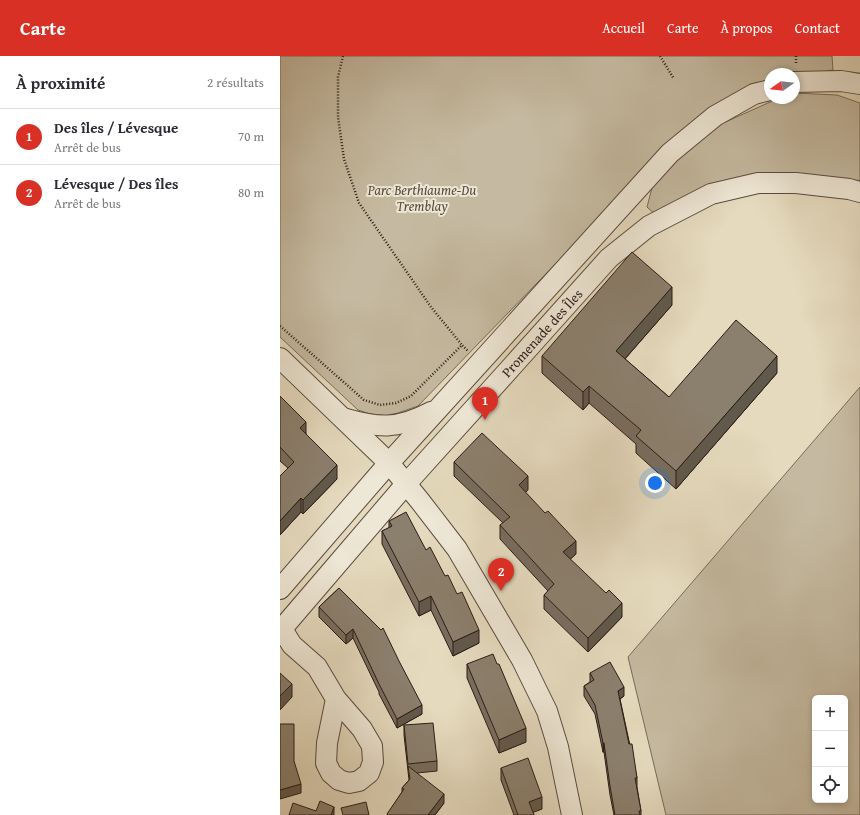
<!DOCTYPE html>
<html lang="fr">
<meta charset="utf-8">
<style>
:root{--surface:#fff;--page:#f2f2f3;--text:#2b2b33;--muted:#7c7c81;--line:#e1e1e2;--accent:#d93025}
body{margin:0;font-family:"Gentium Book Plus",serif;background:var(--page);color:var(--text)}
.controls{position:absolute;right:12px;bottom:12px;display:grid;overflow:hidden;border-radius:6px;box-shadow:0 2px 6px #0003}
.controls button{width:36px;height:36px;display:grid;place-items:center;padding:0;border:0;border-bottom:1px solid var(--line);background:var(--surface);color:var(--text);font:20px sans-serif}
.compass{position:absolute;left:484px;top:12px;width:36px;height:36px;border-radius:50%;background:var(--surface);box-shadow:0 2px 6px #0003;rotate:256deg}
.you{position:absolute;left:375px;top:427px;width:14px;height:14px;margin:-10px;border:3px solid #fff;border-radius:50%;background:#1a73e8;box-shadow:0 0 0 6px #1a73e833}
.badge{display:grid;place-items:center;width:26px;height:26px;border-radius:50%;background:var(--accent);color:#fff;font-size:13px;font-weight:700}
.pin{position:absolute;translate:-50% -33px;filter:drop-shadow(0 1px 2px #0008)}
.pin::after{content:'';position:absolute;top:21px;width:14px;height:12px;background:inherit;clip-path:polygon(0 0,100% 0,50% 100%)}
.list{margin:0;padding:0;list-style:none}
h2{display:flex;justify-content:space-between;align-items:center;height:52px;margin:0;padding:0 16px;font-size:17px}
h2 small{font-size:13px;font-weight:400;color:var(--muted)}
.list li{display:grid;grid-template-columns:26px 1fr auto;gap:12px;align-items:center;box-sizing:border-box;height:56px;padding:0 16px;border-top:1px solid var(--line)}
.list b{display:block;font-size:15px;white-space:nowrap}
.list p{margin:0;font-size:13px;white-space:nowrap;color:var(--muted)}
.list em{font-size:13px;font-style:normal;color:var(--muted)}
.icon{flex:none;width:22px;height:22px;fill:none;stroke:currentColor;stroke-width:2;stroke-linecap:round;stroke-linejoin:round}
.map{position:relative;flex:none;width:580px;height:759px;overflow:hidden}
header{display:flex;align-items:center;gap:24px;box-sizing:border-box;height:56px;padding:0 20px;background:var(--accent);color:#fff}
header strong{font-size:19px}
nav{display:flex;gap:22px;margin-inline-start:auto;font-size:14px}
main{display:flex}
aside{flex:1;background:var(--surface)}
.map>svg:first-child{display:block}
.green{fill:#c5baa1;stroke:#786b5c;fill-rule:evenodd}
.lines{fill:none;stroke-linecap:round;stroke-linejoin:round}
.minor-casing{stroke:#594c40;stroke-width:22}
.path{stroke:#2a1c16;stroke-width:2.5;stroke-dasharray:1 2;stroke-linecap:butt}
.minor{stroke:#eee7d5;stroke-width:20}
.wall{fill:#786d5e;stroke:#2a1c16}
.shaded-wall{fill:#61594c;stroke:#2a1c16}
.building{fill:#8b7f6d;stroke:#2a1c16}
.labels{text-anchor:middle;stroke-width:4;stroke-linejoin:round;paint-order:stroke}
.park-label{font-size:14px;font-style:italic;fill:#584b40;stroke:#eee7d5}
.street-label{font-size:14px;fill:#2a1c16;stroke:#eee7d5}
</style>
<header>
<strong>Carte</strong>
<nav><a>Accueil</a><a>Carte</a><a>À propos</a><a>Contact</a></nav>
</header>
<main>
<aside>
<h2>À proximité<small>2 résultats</small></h2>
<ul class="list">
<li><span class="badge">1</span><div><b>Des îles / Lévesque</b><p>Arrêt de bus</p></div><em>70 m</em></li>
<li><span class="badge">2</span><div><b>Lévesque / Des îles</b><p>Arrêt de bus</p></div><em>80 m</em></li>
</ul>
</aside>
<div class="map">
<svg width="580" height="759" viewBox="0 0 580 759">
<rect width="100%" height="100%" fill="#e5dabe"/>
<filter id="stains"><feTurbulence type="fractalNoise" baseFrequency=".005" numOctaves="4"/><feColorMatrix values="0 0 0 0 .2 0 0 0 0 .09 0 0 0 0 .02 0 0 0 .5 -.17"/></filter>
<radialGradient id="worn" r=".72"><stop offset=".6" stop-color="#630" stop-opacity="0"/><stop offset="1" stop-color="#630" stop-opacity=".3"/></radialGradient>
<g class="green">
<polygon points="0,0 552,0 553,14 514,21 514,18 490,18 490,25 475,27 408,71 138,350 109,360 90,358 78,354 0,281"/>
<polygon points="514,37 557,39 580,47 580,128 484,120 376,159 367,151 374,124 441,68 499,42 514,42"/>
<path d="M580 331V759H386L348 601ZM535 642H565V744H535Z"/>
</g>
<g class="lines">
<g class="minor-casing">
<g id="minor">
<polyline points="514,26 561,25 580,28"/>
<polyline points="0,302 109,407 140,445 177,493 242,604 267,655 278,691 292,759"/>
<path d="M63 362C98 372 117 374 151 356"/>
<polyline points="0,533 109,407 390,97 435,60 474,38 490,34"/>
<polyline points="2,573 12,589 37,611 56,643 82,673 92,690 93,706 89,717 79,725 69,727 59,724 51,717 46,707 47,687 56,643"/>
<polyline points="0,575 126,428 235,307 329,202 369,170 431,138 478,127 516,127 569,133 580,136"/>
</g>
</g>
<g class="path">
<polyline points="63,0 58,21 58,61 64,103 79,147 151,251 182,289"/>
<polyline points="380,0 394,23"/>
<polyline points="516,0 516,9"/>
<polyline points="0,270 84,344 100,349 116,347 131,340 182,289 188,295"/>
</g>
<use href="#minor" class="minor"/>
</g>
<g class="wall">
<polygon points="392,249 345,303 389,341 497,317 396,433 356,397 356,388 309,347 303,354 262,317 262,300"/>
<polygon points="0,340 57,423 23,458 21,456 0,479 0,420 8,412 0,405"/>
<polygon points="174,406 248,434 245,436 296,498 290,503 342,561 308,596 264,553 264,539 268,535 220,483 220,469 223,467 174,420"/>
<polygon points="109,465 146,494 199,587 173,600 151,554 139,560 102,488 102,475 109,472"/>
<polygon points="59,532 119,607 142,658 117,672 99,638 99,636 73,582 66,588 39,561 39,551"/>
<polygon points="187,608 246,686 219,697 187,622"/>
<polygon points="310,617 344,640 340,643 357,722 357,731 361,755 361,759 334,759 330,739 324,696 323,696 315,658 304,640 304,630 310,626"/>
<polygon points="124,669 157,705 157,715 137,717 164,747 155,759 107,759 122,736 122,732 129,724 124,679"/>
<polygon points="221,712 262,753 253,756 254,759 234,759 221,724"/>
</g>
<g class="shaded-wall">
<polygon points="392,231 392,249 336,313 336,295"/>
<polygon points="497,300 497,317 396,433 396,415"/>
<polygon points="309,330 309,347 303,354 303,336"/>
<polygon points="26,366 26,380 20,372"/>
<polygon points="57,409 57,423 23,458 23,444"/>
<polygon points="248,420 248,434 239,443 239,429"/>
<polygon points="21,442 21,456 0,479 0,465"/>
<polygon points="296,485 296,498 283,510 283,496"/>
<polygon points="151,540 151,554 139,560 139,546"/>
<polygon points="342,547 342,561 308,596 308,582"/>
<polygon points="73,573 73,582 66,588 66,579"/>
<polygon points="199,574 199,587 173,600 173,586"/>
<polygon points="12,628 12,641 0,654 0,640"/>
<polygon points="344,631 344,640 338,644 338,635"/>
<polygon points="142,649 142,658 117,672 117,663"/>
<polygon points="246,672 246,686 219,697 219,684"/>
<rect x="323" y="687" width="1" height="9"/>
<polygon points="21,728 21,737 0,743 0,734"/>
<polygon points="164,738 164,747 155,759 148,759"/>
<polygon points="262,741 262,753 249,758 249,746"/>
<polygon points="54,751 54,759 51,759"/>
</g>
<g class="building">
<polygon points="352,196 392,231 336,295 389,341 456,264 497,300 396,415 356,380 361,374 309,330 303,336 262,300"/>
<polygon points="0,340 26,366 20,372 57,409 23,444 21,442 0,465 0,420 14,406 0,391"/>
<polygon points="202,377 248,420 239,429 265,457 268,455 296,485 283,496 326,537 329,534 342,547 308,582 264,539 274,528 220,469 230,461 174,406"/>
<polygon points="126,456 146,494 150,491 165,520 168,519 177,538 182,536 199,574 173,586 151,540 139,546 102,475 112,470 109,465"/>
<polygon points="59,532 101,574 103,572 119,605 142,649 117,663 99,628 73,573 66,579 39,551"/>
<polygon points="213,598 217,608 219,608 246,672 219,684 187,608"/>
<polygon points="330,606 344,631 338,635 349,688 352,688 357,722 355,722 361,755 359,755 360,759 335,759 330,730 324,687 323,687 315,649 304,630 314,624 310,617"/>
<polygon points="0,617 12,628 0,640"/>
<polygon points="153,667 157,705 128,708 124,669"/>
<polygon points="0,668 14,668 14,705 21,728 0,734"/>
<polygon points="248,702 262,741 249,746 254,759 238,759 221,712"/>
<polygon points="128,710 164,738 148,759 108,759 107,758 124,733 122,732 130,723"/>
<polygon points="40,745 54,751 51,759 9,759 13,747 36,755"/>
<polygon points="86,746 89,759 63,759 61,752"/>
</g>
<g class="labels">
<g class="park-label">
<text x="142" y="139">Parc Berthiaume-Du<tspan x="142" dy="16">Tremblay</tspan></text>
</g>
<g class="street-label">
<text transform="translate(262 277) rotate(-48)" y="5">Promenade des Îles</text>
</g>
</g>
<rect width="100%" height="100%" filter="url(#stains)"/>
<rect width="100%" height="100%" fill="url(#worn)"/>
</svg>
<div class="controls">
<button>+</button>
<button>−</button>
<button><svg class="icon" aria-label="locate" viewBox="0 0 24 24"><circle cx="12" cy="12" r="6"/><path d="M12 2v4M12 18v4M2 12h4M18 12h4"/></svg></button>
</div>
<svg class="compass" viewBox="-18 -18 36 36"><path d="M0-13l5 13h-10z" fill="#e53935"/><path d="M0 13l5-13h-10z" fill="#7c7c81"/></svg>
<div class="you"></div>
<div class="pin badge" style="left:205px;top:364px">1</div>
<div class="pin badge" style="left:221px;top:535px">2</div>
</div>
</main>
